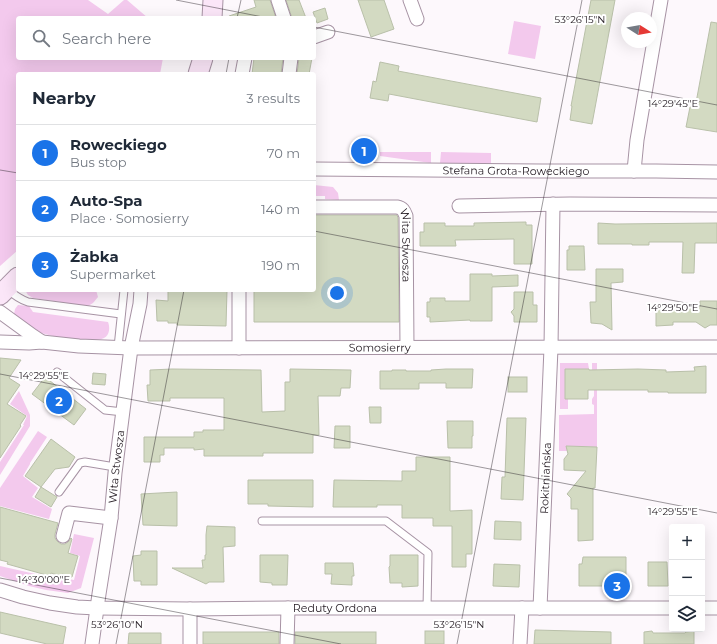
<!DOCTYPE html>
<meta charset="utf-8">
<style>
:root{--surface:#fff;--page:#f6f6f7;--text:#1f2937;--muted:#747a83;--line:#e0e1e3;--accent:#1a73e8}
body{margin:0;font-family:Montserrat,sans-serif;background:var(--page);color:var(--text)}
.controls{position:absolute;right:12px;bottom:12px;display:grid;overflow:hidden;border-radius:4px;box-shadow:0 4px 16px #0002}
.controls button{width:36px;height:36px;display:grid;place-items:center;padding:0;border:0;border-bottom:1px solid var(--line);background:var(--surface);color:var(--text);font:20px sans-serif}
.compass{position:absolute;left:621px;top:12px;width:36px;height:36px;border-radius:50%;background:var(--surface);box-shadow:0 4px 16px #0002;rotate:101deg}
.you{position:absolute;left:337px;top:293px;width:14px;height:14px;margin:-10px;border:3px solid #fff;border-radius:50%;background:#1a73e8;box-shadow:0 0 0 6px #1a73e833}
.badge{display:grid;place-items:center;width:26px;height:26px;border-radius:50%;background:var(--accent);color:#fff;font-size:13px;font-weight:700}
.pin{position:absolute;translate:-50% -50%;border:2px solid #fff;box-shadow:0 1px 4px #0006}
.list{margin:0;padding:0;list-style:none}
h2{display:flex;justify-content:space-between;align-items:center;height:52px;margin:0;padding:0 16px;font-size:17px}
h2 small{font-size:13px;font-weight:400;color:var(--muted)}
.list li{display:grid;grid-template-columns:26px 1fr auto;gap:12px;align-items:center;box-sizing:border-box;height:56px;padding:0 16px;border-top:1px solid var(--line)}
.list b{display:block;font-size:15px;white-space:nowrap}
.list p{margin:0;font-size:13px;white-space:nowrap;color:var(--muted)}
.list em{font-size:13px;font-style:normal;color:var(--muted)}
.icon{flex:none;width:22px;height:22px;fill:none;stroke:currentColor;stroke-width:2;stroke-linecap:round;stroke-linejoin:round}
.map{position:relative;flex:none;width:717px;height:644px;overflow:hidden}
.search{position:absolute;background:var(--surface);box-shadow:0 4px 16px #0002;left:16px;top:16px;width:300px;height:44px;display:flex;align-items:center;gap:10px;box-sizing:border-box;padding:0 14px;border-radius:4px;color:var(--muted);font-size:15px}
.panel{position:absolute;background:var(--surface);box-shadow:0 4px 16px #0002;left:16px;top:72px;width:300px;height:220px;border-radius:4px}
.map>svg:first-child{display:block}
.green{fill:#f3c9ed}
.building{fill:#d3dac2;stroke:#b9c0a9}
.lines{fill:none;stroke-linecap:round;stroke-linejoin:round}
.lane-casing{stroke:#a793a4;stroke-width:9}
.street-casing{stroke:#a793a4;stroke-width:15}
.secondary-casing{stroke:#a793a4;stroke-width:21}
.lane{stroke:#fff;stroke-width:7}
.street{stroke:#fff;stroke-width:13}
.secondary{stroke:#fbe6f8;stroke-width:19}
.ticks{fill:none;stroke:#292128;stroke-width:1;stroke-opacity:0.45}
.labels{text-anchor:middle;stroke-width:4;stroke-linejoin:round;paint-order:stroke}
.street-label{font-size:11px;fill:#292128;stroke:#fff}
.ticks-label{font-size:10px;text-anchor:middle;fill:#292128;stroke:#fff;stroke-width:4;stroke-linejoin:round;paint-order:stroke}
</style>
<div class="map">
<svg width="717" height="644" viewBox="0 0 717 644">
<rect width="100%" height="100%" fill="#fdf8fc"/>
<g class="green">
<polygon points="0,0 88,0 108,14 124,0 127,0 148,18 18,18 18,58 163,58 160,74 18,74 18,250 0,266"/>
<polygon points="514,21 541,26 535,59 508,54"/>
<polygon points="380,152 431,152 431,163 380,156"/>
<polygon points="441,152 491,153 491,163 440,163"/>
<polygon points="314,185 333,187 338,193 339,200 325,199 325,196 314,196"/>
<polygon points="25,290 96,290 98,297 93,303 88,306 33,298 28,295"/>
<path d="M18 305 29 306 33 312 108 322C110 327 110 335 104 338 94 344 50 337 39 332 30 328 21 321 14 314L15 309Z"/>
<polygon points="560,363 588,363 589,369 565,369 565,399 568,399 568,409 560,409"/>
<polygon points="592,363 597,363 597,447 567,446 567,451 559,451 559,415 594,414 594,405 592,404 592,399 594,396 594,383 592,374"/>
<polygon points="19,391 30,415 30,426 0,475 0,462 24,425 23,425 27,416 10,404"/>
<polygon points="38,431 47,437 30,463 30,464 23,476 38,488 32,497 52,509 49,519 0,506 0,488"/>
<polygon points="74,534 94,538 81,588 68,593 46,590 29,586 0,576 0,566 62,580 63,578 74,580 80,556 70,553"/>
</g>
<g class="building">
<polygon points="254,0 270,0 276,18 230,18 229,16 256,7"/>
<polygon points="286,0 299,0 306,18 292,18"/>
<polygon points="358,0 384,0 394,29 371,37"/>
<polygon points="591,0 615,0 592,124 570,120 572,106 571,106"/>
<polygon points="325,8 328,19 317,23 313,12"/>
<polygon points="711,22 717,23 717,132 686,127 690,107 695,108"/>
<polygon points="254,58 283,58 281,74 252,74"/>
<polygon points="299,58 312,58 309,74 297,74"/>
<polygon points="380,62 399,66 398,71 541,98 537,122 389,94 388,101 370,98 373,81 376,82"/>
<polygon points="314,215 397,215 398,218 399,322 254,322 254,290 314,290"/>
<polygon points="526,222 526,225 532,225 532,264 514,264 514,239 455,240 456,246 420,246 420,232 424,232 424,223 445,223 445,226 474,226 474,223"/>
<polygon points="598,223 615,224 717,223 717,243 695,243 694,273 682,273 683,242 649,242 649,245 632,245 632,244 598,244"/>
<polygon points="569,246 584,246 585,270 567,270 567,250 569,250"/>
<polygon points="596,269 623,269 623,282 611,283 612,330 602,324 591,323 590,302 596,302"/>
<polygon points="470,274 492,274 492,276 518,275 518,286 492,287 492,321 470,321 470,320 430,322 430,317 427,317 427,302 430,302 430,298 445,298 445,301 470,301"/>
<polygon points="168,290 227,290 226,326 177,325 177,323 168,323 168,321 157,321 156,300 168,301"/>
<polygon points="514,292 533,292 533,305 537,305 537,322 514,322 514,316 511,312 514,309"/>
<polygon points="700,301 717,301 717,325 710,325 705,328 696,322 673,322 673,325 656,326 656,307 700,307"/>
<polygon points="0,358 21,360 9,378 20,385 7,404 26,416 20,425 21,426 0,458"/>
<polygon points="706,366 706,393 668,393 668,392 648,392 648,390 588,390 588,399 565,399 565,369 589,369 589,370 638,369 666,370 666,372 695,371 694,367"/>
<polygon points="172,369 261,370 262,412 285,411 285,382 290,382 290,369 351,370 350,388 341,388 340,396 318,396 319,435 313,435 313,453 263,453 263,456 204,456 204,449 194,450 194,448 164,448 164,455 160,455 160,462 144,462 144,437 194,437 194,432 203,432 203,430 224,430 224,398 170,398 170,401 148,401 147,385 150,385 150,370"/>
<polygon points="446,369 473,369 472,388 446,388 446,383 419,383 419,389 380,389 380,371 392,371 392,370 406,370 406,371 431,371 431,370"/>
<polygon points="93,373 106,374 105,385 92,384"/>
<polygon points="45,377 86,409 74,425 32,394"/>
<rect x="508" y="377" width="19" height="15"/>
<polygon points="369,407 381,407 381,423 370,423"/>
<polygon points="507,418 526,418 523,500 501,499 502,477 505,477"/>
<polygon points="447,421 473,421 473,436 472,436 472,448 448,448"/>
<polygon points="335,426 350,426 350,448 334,448"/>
<polygon points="51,439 75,457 69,467 55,469 41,487 25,476"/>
<polygon points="566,446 597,447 595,488 593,488 593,540 578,541 578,509 571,509 571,498 567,494 586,471 564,470 564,459 568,454"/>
<polygon points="416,457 450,457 450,511 472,510 472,554 466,554 466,567 452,567 452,526 433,526 433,518 402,518 402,505 377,505 377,507 333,507 334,480 402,481 402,471 416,471"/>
<polygon points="248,480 313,480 313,507 268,506 268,504 248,504"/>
<polygon points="41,487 57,497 51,507 35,497"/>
<polygon points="177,492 177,526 143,525 141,494"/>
<polygon points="0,507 58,523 55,534 55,538 57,541 61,544 65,544 68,542 71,538 72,539 68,553 78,556 72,577 62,574 61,576 51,573 50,576 7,564 8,562 0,560"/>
<polygon points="495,521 521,522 521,540 494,539"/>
<polygon points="207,526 235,527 235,546 223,547 224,582 209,582 206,584 172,568 203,568 202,560 205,560 205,555 206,555 206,535"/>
<polygon points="141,551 157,551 157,585 141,585 141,581 134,581 133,556 141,555"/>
<polygon points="260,555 288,555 287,585 272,585 272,583 260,582"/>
<polygon points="390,555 418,555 418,586 402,587 402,583 390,583 389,567 390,566"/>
<polygon points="583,557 626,557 626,586 579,586 579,564 582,564"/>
<polygon points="648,562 667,562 668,586 648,586"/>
<polygon points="325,563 353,563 354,576 352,576 352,585 331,584 332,574 325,574"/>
<polygon points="494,564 520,565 519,587 493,586"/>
<polygon points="0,612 66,627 63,644 47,644 0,633"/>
<polygon points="535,630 611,632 611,644 534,644"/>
<rect x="425" y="631" width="19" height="13"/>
<polygon points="652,631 653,633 685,633 686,632 694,631 694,644 644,644 644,632"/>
<rect x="203" y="632" width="76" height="12"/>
<rect x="295" y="632" width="81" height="12"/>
<polygon points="129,633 161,633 161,644 128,644"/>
</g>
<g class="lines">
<g class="lane-casing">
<g id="lane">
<path d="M7 289C14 295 19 299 28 302L121 314"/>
<polyline points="118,347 124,290"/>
<polyline points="57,372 105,410 123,412"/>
<polyline points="59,492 80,463 85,462 115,467"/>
<polyline points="262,521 386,521 428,553 427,609"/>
</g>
</g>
<g class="street-casing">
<g id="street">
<polyline points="278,0 284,18"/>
<polyline points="410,0 417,19"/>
<polyline points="314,37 328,32"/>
<polyline points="242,74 245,58"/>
<polyline points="289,74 291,58"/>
<path id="s1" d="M314 169 541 171H656L717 172"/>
<polyline points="634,171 637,140 661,0"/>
<polyline points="459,206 570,204 717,205"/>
<path id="s2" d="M314 207H397C403 208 404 211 406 216L407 347"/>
<polyline points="239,290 239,348"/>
<polyline points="0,312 33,336 42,342"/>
<path id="s3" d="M0 342 29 343 42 342 79 346 131 348 717 347"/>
<polyline points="63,536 69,513 111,518"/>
<path id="s4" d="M0 590 23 597 50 603 77 607 97 608 190 609 288 608H672"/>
<path id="s5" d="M540 608 551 348 553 204"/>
<polyline points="702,608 717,608"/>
<polyline points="190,609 190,644"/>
<path id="s6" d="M92 644 99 594 111 518 115 473 131 348 140 304 141 290"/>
<polyline points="287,644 288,608"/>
<polyline points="520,644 522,608"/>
</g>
</g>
<g class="secondary-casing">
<g id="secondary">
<polyline points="212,18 213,0"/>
<polyline points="198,74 203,58"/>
<polyline points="0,295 18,277"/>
</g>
</g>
<use href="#lane" class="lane"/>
<use href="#street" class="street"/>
<use href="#secondary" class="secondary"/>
</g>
<path class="ticks" d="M176 0 268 18M237 18 241 0M314 27 717 105M226 74 229 58M0 170 18 173M314 231 717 309M0 374 717 513M0 578 341 644M116 644 184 290M457 644 582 0"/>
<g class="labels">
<g class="street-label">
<text dy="4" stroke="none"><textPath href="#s1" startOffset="202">Stefana Grota-Roweckiego</textPath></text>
<text dy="4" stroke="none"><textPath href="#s2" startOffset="126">Wita Stwosza</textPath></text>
<text dy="4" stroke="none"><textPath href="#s3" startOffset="380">Somosierry</textPath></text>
<text dy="4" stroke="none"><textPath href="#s6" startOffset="179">Wita Stwosza</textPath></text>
<text dy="4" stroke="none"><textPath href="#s5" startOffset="130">Rokitniańska</textPath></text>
<text dy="4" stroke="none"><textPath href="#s4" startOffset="337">Reduty Ordona</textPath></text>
</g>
</g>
<g class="ticks-label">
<text x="580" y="23">53°26'15"N</text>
<text x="673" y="107">14°29'45"E</text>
<text x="673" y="311">14°29'50"E</text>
<text x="44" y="379">14°29'55"E</text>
<text x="673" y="515">14°29'55"E</text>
<text x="44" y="583">14°30'00"E</text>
<text x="117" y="628">53°26'10"N</text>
<text x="459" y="628">53°26'15"N</text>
</g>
</svg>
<div class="controls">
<button>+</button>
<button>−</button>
<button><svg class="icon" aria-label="layers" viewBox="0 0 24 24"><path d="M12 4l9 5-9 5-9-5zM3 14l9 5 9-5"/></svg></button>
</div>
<svg class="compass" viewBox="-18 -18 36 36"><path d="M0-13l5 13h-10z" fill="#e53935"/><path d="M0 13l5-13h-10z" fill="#747a83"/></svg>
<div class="you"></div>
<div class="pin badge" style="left:364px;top:151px">1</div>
<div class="pin badge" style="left:59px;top:401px">2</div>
<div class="pin badge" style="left:617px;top:586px">3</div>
<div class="search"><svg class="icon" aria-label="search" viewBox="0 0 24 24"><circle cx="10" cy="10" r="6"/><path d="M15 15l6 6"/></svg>Search here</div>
<section class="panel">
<h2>Nearby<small>3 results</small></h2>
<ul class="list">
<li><span class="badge">1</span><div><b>Roweckiego</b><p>Bus stop</p></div><em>70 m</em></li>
<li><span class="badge">2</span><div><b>Auto-Spa</b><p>Place · Somosierry</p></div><em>140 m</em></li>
<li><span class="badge">3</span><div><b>Żabka</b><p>Supermarket</p></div><em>190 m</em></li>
</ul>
</section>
</div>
